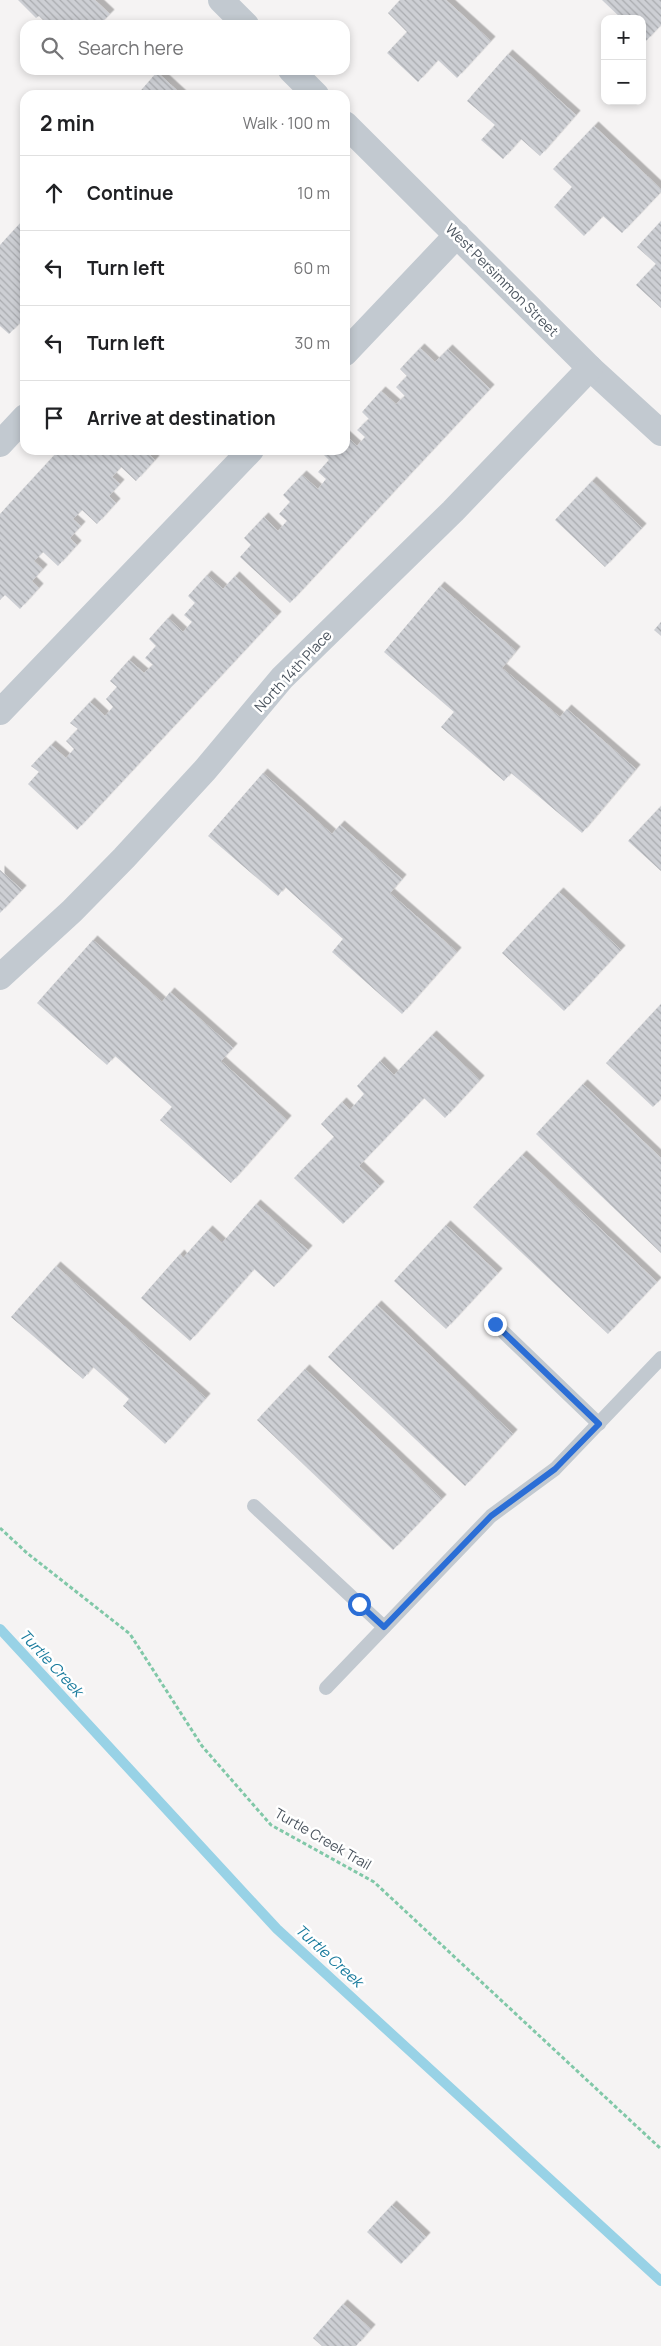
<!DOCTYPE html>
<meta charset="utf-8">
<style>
:root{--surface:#fff;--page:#f6f6f6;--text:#202124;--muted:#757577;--line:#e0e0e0}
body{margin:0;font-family:Manrope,sans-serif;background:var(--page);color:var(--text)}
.controls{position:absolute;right:15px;top:15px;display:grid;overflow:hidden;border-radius:10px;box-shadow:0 2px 8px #0003}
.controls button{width:45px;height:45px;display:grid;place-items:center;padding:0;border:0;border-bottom:1px solid var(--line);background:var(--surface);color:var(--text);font:25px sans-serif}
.stop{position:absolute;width:15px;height:15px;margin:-11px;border:4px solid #2b6ed6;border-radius:50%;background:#fff}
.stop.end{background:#2b6ed6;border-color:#fff;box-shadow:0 1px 5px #0008}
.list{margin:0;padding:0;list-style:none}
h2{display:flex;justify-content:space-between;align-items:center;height:65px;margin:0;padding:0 20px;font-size:21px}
h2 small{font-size:16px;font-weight:400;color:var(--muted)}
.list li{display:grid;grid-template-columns:32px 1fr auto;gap:15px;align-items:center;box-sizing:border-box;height:75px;padding:0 20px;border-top:1px solid var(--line)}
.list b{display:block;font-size:19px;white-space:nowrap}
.list em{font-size:16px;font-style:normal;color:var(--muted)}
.icon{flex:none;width:28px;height:28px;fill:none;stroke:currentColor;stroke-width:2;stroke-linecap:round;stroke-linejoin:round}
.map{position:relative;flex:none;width:661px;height:2346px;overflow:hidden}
.search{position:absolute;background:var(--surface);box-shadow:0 2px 8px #0003;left:20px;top:20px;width:330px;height:55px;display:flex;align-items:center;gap:12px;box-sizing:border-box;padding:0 18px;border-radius:15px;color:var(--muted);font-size:19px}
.panel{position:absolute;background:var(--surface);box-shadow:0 2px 8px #0003;left:20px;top:90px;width:330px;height:365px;border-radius:15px}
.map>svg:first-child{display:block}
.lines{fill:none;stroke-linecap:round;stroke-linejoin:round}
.stream{stroke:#98d2e6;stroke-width:10}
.building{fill:url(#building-back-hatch);filter:url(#shadow)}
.path{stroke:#81c8a8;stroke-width:3;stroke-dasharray:4 2.5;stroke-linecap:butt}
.lane{stroke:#c2c9d0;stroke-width:14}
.street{stroke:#c2c9d0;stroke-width:26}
.route{stroke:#2b6ed6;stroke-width:6}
.labels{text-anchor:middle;stroke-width:5;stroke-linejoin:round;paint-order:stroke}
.street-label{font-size:14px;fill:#4c555f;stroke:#fff}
.water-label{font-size:15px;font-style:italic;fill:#197b9d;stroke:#fff}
</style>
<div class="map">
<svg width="661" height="2346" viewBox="0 0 661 2346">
<defs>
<pattern id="building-back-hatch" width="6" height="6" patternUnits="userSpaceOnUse" patternTransform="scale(1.25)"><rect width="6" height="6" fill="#cdcfd4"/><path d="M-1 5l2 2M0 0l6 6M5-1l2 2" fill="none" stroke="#a9abaf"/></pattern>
<filter id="shadow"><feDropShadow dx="4.5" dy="-4.5" stdDeviation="0" flood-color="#0004"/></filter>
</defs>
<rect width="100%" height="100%" fill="#f5f3f3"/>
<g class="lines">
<polyline class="stream" points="0,1629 277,1929 661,2281"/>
</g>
<g class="building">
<polygon points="18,0 95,0 110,14 99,25 48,25 39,16 36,18"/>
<polygon points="400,0 446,0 491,41 457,78 438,60 418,82 387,53 407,32 388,13"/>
<polygon points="602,0 661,0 661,25 646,41 642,37 642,19 622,19"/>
<polygon points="508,54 576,115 540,156 521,139 503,159 481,140 495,125 467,101"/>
<polygon points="157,72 182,95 137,95"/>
<polygon points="594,126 661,189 661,192 622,233 603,216 584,236 554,207 572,187 553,169"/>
<polygon points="25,218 25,327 20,323 9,334 0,326 0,245"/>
<polygon points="661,221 661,308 636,285 656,264 637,247"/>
<polygon points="420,348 435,362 448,349 490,389 290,603 240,557 251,545 244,538 264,517 278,531 287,521 279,514 290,502 283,495 302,475 318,489 326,479 318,472 329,460 322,453 325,450 345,450 345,435 357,446 365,437 357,430 369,419 362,412 381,391 396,404 405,396 396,387 407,376 400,369"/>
<polygon points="59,450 150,450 148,453 155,460 136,481 121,467 112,477 120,484 109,496 116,503 97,524 82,510 73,519 81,526 70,538 77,545 58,566 43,552 34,561 43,569 32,581 39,588 20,609 5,595 0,600 0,514"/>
<polygon points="592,481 642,528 605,567 555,520"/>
<polygon points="207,575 223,589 235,576 277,616 77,830 28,784 39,772 31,766 51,745 66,758 74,749 66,741 78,729 70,723 90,702 105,716 113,707 106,699 117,687 110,681 129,660 144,673 153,665 145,658 156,646 149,639 168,618 183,632 192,622 184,615 195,603 188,596"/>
<polygon points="440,586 516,651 502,668 560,717 567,709 636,769 582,833 511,773 504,781 441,727 454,712 384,652"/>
<polygon points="661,622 661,636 654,630"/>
<polygon points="263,773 332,834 340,825 402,879 390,893 457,952 402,1014 332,952 343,939 285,887 278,896 208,836"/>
<polygon points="661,806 661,871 628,841"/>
<polygon points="0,870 22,890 0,913"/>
<polygon points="559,892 621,950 564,1011 502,953"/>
<polygon points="93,940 162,1002 170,992 233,1048 221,1061 287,1120 231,1183 160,1120 172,1107 115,1056 107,1065 37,1003"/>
<polygon points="661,1004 661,1099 653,1107 606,1063"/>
<polygon points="432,1035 480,1080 445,1118 424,1098 359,1166 380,1186 343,1224 294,1178 334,1137 321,1124 342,1102 350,1110 364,1094 357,1086 380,1061 394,1075"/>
<polygon points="583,1084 661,1158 661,1253 536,1134"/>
<polygon points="522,1155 657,1282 608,1334 473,1207"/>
<polygon points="256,1204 308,1250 274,1287 254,1269 190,1341 141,1298 180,1254 183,1258 208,1230 222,1243"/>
<polygon points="446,1225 498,1273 446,1329 394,1281"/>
<polygon points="56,1266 206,1398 165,1444 123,1406 129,1399 93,1367 83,1379 11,1317"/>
<polygon points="377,1305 513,1434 465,1486 328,1357"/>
<polygon points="305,1369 442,1499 393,1550 257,1420"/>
<polygon points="392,2205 426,2237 401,2264 367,2232"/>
<polygon points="343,2304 371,2329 356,2346 322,2346 313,2338"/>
</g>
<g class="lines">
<polyline class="path" points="0,1528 27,1553 130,1634 202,1746 271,1825 374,1882 661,2149"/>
<g class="lane">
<polyline points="495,1324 599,1424"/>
<polyline points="254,1506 384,1627"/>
<polyline points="326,1688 491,1516 555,1469 661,1358"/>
</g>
<g class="street">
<polyline points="221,0 246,25"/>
<polyline points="291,70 316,95"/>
<polyline points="345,124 590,368 661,433"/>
<polyline points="345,353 457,235"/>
<polyline points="0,444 25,417"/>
<polyline points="0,712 251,450"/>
<polyline points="0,977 72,911 124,858 205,770 282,678 453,511 590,368"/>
</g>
</g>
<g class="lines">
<polyline class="route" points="359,1604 384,1627 491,1516 555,1469 599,1424 495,1324"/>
</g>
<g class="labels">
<g class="street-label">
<text transform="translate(502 280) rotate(45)" y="5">West Persimmon Street</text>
<text transform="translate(293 671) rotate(-47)" y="5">North 14th Place</text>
<text transform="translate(323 1839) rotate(30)" y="5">Turtle Creek Trail</text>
</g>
<g class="water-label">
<text transform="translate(51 1663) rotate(47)" y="5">Turtle Creek</text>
<text transform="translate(329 1956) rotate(42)" y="5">Turtle Creek</text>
</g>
</g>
</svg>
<div class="controls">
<button>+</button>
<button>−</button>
</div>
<div class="stop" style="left:359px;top:1604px"></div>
<div class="stop end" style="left:495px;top:1324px"></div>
<div class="search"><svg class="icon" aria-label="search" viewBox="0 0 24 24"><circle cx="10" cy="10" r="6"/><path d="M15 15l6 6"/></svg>Search here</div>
<section class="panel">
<h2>2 min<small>Walk · 100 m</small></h2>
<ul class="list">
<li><svg class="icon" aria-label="ahead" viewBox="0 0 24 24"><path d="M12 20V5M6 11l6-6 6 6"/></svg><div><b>Continue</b></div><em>10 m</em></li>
<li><svg class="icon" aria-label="left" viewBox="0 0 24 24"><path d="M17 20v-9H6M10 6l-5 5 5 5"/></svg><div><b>Turn left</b></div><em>60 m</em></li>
<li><svg class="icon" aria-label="left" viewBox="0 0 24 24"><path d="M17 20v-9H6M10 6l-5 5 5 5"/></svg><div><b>Turn left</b></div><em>30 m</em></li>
<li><svg class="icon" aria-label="arrive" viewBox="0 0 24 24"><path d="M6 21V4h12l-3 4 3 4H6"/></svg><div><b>Arrive at destination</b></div></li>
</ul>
</section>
</div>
